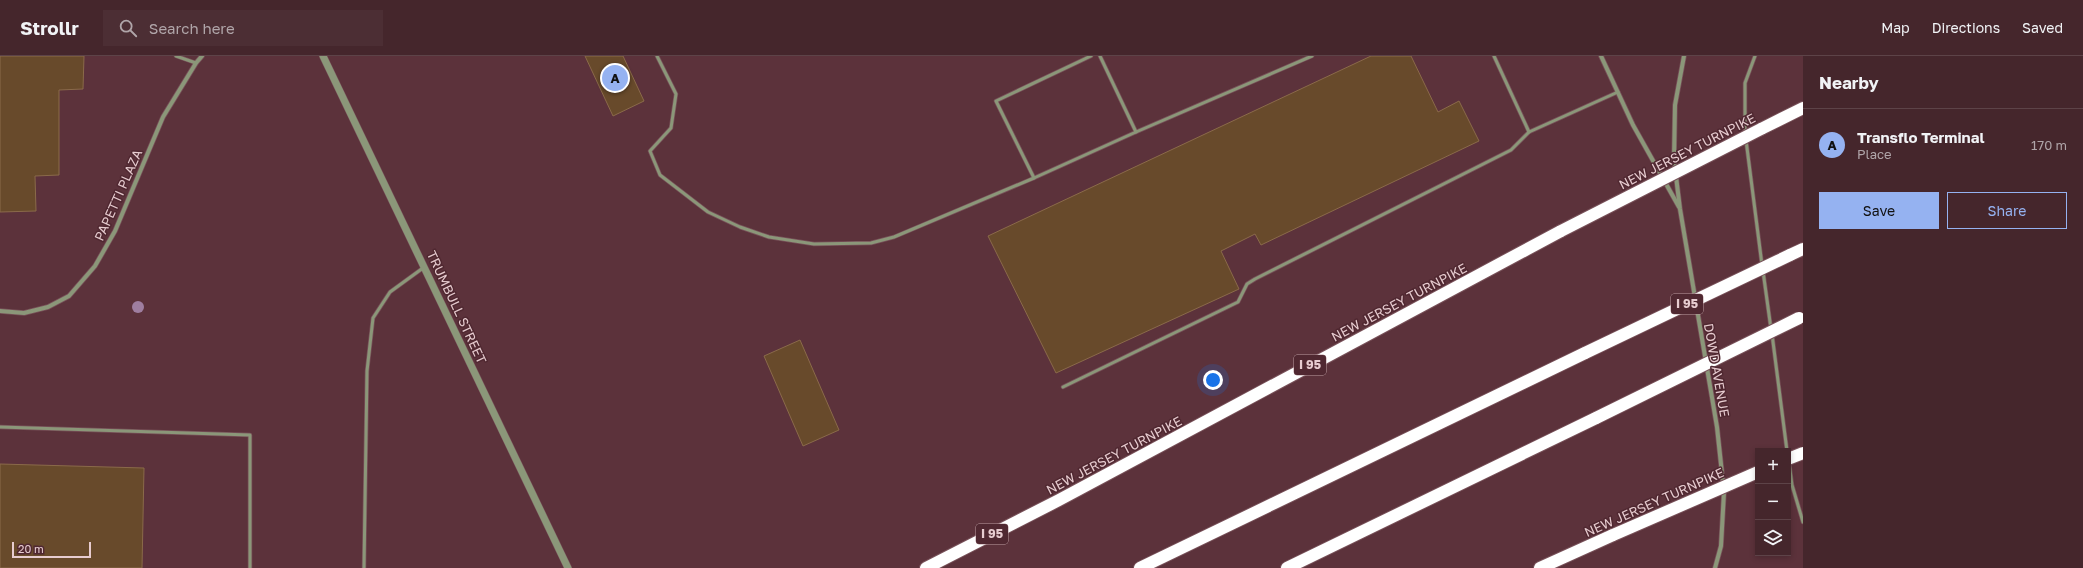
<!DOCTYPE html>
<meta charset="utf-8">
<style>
:root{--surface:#45262c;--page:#4c2e34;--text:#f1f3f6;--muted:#b0a5a9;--line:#5d4348;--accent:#95b2f1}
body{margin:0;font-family:"Golos Text",sans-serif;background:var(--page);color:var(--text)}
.controls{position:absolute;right:12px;bottom:12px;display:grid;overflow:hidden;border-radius:0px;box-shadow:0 2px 6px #0003}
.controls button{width:36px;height:36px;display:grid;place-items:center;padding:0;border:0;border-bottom:1px solid var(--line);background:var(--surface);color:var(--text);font:20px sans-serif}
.scale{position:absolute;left:12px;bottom:10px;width:79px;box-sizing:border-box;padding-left:4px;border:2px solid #e7ccd0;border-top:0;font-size:11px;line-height:14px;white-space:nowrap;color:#e7ccd0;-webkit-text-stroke:3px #502831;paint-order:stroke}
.you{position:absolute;left:1213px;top:324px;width:14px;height:14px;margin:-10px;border:3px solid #fff;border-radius:50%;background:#1a73e8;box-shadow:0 0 0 6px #1a73e833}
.badge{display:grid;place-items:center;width:26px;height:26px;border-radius:50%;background:var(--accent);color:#111;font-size:13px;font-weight:700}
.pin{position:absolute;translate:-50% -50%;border:2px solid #fff;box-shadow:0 1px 4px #0006}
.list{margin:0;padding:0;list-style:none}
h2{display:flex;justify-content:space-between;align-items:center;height:52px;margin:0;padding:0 16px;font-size:17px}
h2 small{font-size:13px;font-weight:400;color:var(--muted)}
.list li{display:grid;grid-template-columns:26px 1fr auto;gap:12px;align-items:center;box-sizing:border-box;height:72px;padding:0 16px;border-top:1px solid var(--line)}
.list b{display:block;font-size:15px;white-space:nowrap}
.list p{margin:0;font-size:13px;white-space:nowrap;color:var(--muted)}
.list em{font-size:13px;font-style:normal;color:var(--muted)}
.actions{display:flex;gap:8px;padding:12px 16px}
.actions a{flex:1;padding:9px 0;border:1px solid var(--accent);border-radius:0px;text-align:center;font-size:14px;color:var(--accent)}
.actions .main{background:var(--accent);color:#111}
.icon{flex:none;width:22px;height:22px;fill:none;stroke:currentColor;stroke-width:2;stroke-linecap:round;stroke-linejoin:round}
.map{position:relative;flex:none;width:1803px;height:512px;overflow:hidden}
header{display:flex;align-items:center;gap:24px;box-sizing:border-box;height:56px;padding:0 20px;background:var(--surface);border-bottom:1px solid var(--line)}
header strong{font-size:19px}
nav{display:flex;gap:22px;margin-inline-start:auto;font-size:14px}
.search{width:280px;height:36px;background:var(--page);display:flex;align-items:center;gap:10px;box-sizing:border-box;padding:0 14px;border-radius:0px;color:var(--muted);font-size:15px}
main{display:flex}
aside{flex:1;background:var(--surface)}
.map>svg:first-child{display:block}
.building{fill:#684a2b;stroke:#8a6a4a}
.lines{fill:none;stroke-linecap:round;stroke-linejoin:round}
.service-casing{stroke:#785159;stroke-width:4.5}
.minor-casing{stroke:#785159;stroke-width:5.5}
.tertiary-casing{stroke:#785159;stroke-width:8}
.motorway-casing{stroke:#785159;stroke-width:14}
.service{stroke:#8b9779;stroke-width:3}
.minor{stroke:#8b9779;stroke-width:4}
.tertiary{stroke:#8b9779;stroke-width:7}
.motorway{stroke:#fff;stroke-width:12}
.motorway-bridge-casing{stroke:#785159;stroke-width:14;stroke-linecap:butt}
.motorway-bridge{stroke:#fff;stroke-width:12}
.tree{fill:#9f7ea0}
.labels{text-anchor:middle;stroke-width:3;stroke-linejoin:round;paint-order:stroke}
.shield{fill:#502831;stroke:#ba9ba0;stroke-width:1}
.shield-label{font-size:12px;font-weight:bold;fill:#e7ccd0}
.street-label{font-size:13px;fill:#e7ccd0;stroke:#502831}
</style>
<header>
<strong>Strollr</strong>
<div class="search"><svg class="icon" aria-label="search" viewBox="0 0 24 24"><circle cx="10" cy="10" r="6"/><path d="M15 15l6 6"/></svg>Search here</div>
<nav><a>Map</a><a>Directions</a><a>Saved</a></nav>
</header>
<main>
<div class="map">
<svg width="1803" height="512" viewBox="0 0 1803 512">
<rect width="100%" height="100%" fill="#5c323b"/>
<g class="building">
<polygon points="0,0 84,0 83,33 59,34 59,119 35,120 36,155 0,156"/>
<polygon points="585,0 623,0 644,45 613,60"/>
<polygon points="1371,0 1411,0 1438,56 1459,45 1479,85 1261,189 1255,178 1221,195 1239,233 1056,317 988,180"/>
<polygon points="800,284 839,374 803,390 764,300"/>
<polygon points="0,408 144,412 142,512 0,512"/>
</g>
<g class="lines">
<g class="service-casing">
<g id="service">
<polyline points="176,0 196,7"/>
<polyline points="657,0 676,38 671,72 650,95 660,119 708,156 740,171 769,181 814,188 871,187 894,181 1034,122 1136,76 1312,0"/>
<polyline points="1100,0 1136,76"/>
<polyline points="1494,0 1529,76 1618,36"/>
<polyline points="1745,78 1745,27 1755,0"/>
<polyline points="1746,84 1762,209"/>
<polyline points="1034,122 996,45 1091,0"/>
<polyline points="1763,215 1771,273"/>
<polyline points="1772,278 1787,395"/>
<polyline points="1063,331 1238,246 1247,228 1255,223 1511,94 1529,76"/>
<polyline points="0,371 250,379 250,512"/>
<polyline points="1789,406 1792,429 1803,466"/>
<polyline points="364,512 367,315 373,262 390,236 423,212"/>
</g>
</g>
<g class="minor-casing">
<g id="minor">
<polyline points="1601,0 1633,69 1679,151"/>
<polyline points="1684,0 1675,49 1674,104 1680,153 1717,371 1724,436 1721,490 1715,512"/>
<polyline points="0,255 24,257 48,251 69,240 95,210 115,175 163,61 196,7 202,0"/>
</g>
</g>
<g class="tertiary-casing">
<polyline id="tertiary" points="323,0 568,512"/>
</g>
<g class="motorway-casing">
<g id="motorway">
<polyline points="1761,73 1803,52"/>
<polyline points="1790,199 1803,193"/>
<polyline points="926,512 1059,444 1561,175"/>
<polyline points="1140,512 1585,297"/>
<polyline points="1287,512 1596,362"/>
<polyline points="1540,512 1613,479"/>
</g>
</g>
<use href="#service" class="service"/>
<use href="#minor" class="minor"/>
<use href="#tertiary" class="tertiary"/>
<use href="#motorway" class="motorway"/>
<g class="motorway-bridge-casing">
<g id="motorway-bridge">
<polyline points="1561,175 1761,73"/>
<polyline points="1585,297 1790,199"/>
<polyline points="1596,362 1799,262"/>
<polyline points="1788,403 1803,397"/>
<polyline points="1613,479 1758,416"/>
</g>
</g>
<use href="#motorway-bridge" class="motorway-bridge"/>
</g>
<circle class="tree" cx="138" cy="251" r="6"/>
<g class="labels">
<g class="shield">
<rect x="1671" y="238" width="32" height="20" rx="3"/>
<rect x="1294" y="299" width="32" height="20" rx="3"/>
<rect x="976" y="468" width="32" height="20" rx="3"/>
</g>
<g class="shield-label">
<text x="1687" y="252">I 95</text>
<text x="1310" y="313">I 95</text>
<text x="992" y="482">I 95</text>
</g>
<g class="street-label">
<text transform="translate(1687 95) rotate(-27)" y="5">NEW JERSEY TURNPIKE</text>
<text transform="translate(118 139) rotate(-66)" y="5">PAPETTI PLAZA</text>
<text transform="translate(1399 246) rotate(-28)" y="5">NEW JERSEY TURNPIKE</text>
<text transform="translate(457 251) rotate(65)" y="5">TRUMBULL STREET</text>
<text transform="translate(1717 314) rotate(80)" y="5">DOWD AVENUE</text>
<text transform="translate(1114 399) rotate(-28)" y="5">NEW JERSEY TURNPIKE</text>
<text transform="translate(1654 446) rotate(-24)" y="5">NEW JERSEY TURNPIKE</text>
</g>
</g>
</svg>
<div class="controls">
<button>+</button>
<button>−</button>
<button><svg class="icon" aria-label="layers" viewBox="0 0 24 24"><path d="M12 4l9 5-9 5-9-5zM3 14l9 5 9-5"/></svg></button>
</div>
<div class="scale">20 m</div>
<div class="you"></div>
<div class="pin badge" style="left:615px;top:22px">A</div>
</div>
<aside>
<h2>Nearby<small></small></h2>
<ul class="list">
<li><span class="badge">A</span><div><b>Transflo Terminal</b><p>Place</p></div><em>170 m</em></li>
</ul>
<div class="actions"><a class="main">Save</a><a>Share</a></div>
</aside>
</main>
